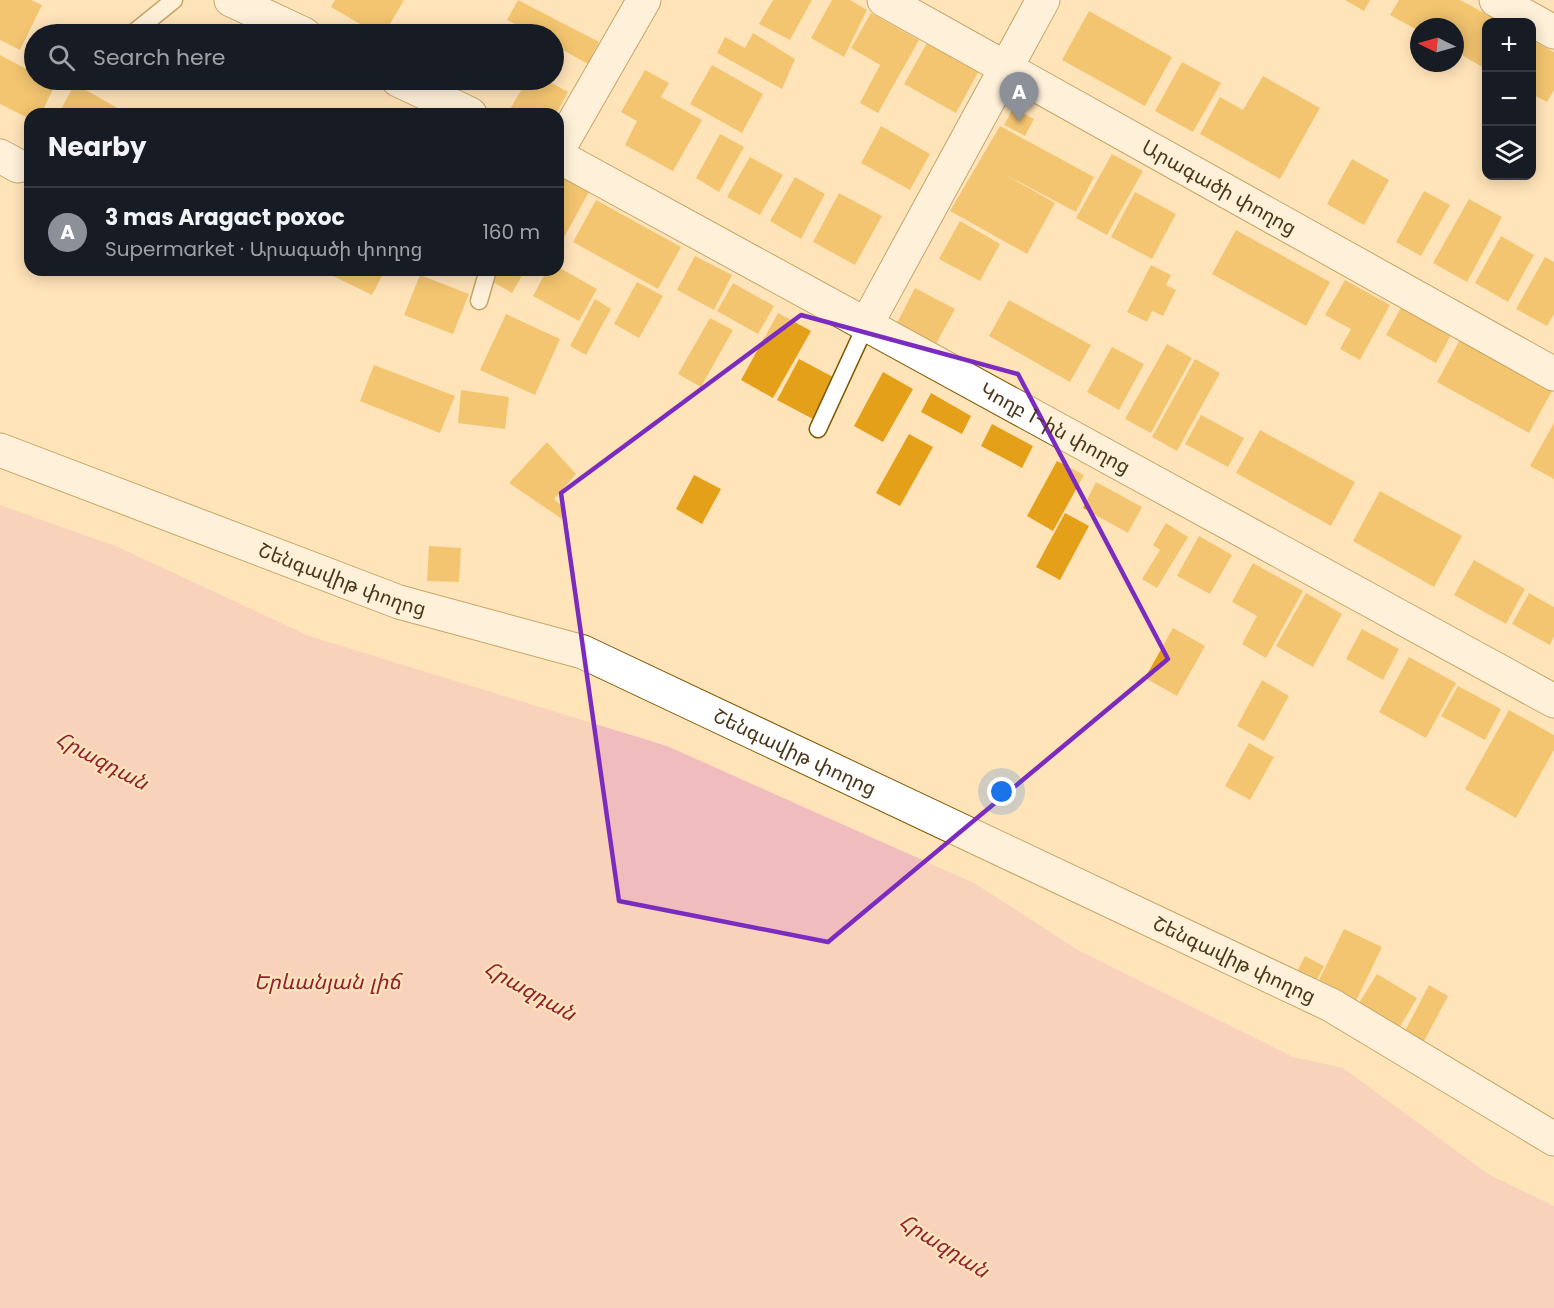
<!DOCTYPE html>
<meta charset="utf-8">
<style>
:root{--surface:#171b24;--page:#242831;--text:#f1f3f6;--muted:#9ea1a6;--line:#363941;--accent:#8c9099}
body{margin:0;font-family:Poppins,"Noto Sans Armenian",sans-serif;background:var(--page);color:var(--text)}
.controls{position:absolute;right:18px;top:18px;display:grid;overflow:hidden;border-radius:12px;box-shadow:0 3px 15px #0003}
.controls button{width:54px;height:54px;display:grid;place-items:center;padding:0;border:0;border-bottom:2px solid var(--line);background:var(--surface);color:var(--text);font:30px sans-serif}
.compass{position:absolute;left:1410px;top:18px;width:54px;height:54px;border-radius:50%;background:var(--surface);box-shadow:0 3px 15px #0003;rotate:275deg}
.you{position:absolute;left:1002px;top:792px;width:21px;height:21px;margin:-15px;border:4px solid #fff;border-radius:50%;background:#1a73e8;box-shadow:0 0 0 9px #1a73e833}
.badge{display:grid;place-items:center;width:39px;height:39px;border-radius:50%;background:var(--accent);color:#fff;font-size:20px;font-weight:700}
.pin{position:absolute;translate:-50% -50px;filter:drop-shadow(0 2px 3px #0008)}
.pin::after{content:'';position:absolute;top:32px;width:21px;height:18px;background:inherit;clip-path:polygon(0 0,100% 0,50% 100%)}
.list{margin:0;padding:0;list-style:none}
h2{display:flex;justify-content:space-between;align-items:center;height:78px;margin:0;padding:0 24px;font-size:26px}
h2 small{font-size:20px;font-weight:400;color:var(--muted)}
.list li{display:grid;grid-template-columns:39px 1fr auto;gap:18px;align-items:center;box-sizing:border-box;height:90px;padding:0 24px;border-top:2px solid var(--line)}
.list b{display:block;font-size:22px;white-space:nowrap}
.list p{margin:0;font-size:20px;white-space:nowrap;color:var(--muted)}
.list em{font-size:20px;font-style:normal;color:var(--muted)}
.icon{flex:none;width:33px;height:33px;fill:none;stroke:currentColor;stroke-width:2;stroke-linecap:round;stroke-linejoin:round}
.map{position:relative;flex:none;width:1554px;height:1308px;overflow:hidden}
.search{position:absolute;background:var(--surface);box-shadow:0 3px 15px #0003;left:24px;top:24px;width:540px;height:66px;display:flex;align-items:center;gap:15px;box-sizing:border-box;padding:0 21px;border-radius:33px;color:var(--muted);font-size:22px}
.panel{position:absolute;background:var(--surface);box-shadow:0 3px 15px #0003;left:24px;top:108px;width:540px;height:168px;border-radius:18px}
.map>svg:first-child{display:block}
.water{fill:#f1bcbd}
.building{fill:#e4a018}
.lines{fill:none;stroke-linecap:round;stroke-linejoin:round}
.lane-casing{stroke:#825800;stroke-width:19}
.street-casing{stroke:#825800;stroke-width:35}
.lane{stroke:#fff;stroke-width:16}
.street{stroke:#fff;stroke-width:33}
.marked{fill:none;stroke:#7b2cbf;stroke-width:4.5;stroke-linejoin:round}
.labels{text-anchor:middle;stroke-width:4.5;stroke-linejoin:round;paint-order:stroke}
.street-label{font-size:20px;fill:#4b381a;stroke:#ffe3b9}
.water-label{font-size:21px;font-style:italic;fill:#902032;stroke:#ffe3b9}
</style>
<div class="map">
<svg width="1554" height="1308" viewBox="0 0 1554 1308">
<rect width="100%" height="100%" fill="#ffe3b9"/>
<polygon class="water" points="0,505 118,547 309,636 667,746 974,883 1078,950 1293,1057 1343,1068 1488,1174 1554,1206 1554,1308 0,1308"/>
<g class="building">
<polygon points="0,0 31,0 42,5 20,50 0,40"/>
<polygon points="335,0 404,0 384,34 377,34 331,7"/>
<polygon points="518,0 599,42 588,64 554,45 554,34 534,34 507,20"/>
<polygon points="773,0 812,0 790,40 759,24"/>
<polygon points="832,0 850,0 867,10 844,57 811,38"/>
<polygon points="1345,0 1370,0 1364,11"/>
<polygon points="1399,0 1460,0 1501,22 1486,22 1486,69 1455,51 1455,27 1419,27 1419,31 1390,15"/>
<polygon points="1089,11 1172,57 1145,106 1062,60"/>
<polygon points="871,13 919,40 878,113 860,103 880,65 851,48"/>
<polygon points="753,33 795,59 782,89 717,53 725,37 745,48"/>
<polygon points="931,36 982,65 956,113 904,84"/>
<polygon points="1532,40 1554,52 1554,90 1547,102 1532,94"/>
<polygon points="0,55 34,73 34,80 49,80 56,83 41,114 30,114 30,119 0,104"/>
<polygon points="1182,62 1221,83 1193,132 1155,111"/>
<polygon points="712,65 763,94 742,133 690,104"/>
<polygon points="645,70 669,83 661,97 702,120 673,171 625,145 637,121 621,112"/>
<polygon points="1263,76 1320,108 1280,179 1200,134 1220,97 1243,110"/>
<polygon points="527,80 546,80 568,92 556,114 515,114 509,111"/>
<polygon points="75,84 114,106 128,114 58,114"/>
<polygon points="1013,108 1034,119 1025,136 1004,125"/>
<polygon points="881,126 930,154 910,190 861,163"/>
<polygon points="1000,126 1094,177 1076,212 1004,174 1055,203 1027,254 950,211"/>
<polygon points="720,134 744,147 719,192 696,178"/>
<polygon points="1112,154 1143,171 1107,235 1076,218"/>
<polygon points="750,157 783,175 760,215 727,197"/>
<polygon points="1352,159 1389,180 1364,225 1327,204"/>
<polygon points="558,175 589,192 558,248"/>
<polygon points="795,177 825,194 801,239 770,221"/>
<polygon points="1424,191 1450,205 1421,256 1396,242"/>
<polygon points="1135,192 1176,214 1152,259 1111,237"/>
<polygon points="839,193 882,216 855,265 813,242"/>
<polygon points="1469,199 1502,217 1467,282 1433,263"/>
<polygon points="596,200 681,247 658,289 573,242"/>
<polygon points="960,221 1000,244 980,281 939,259"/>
<polygon points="1236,230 1330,282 1306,326 1212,274"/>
<polygon points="1501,236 1534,255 1508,302 1475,283"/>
<polygon points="695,256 732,275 714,310 677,290"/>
<polygon points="1545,257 1554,262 1554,314 1547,326 1516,309"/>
<polygon points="1151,265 1171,275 1166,285 1176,290 1163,316 1152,311 1147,322 1127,312"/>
<polygon points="558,267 597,289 579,321 533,296 547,270 558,270"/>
<polygon points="321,270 385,270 372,295"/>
<polygon points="500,270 525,270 512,293 493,282"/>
<polygon points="420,275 469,294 453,334 404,315"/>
<polygon points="1345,280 1390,305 1360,360 1340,349 1351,329 1325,315"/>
<polygon points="637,282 663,296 639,338 614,324"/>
<polygon points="733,283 774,306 758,334 717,311"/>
<polygon points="915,288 955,309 936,344 897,323"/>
<polygon points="595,299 611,309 586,355 570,346"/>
<polygon points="1009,300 1091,345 1070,382 989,336"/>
<polygon points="1402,306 1452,333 1436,363 1386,335"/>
<polygon points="778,313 811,331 773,398 741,380"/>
<polygon points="506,314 560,339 535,395 480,370"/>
<polygon points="710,318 733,330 701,387 678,374"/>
<polygon points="1461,338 1553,389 1529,433 1437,382"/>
<polygon points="1167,344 1192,358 1151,433 1125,419"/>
<polygon points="1112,347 1144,364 1119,410 1087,392"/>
<polygon points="799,359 835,378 813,419 777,400"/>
<polygon points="1195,359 1220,373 1177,451 1152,437"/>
<polygon points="374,365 455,396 440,433 360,401"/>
<polygon points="883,372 913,389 883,442 854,426"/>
<polygon points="461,390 509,397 505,429 458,423"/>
<polygon points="931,393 971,416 962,434 921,412"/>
<polygon points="1201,415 1244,438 1228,467 1185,444"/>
<polygon points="1554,423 1554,479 1530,466"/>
<polygon points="992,424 1033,446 1022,468 981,446"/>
<polygon points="1260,430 1355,482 1331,526 1236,473"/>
<polygon points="909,434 933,447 900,506 876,493"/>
<polygon points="547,442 576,474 554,499 565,509 562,519 509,483"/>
<polygon points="1057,461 1084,475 1053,531 1027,516"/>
<polygon points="694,475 721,489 702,524 676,509"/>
<polygon points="1096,482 1142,507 1128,533 1083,508"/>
<polygon points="1380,491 1462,536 1434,587 1353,541"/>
<polygon points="1065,513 1089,526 1060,580 1036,567"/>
<polygon points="1166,523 1188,537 1157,588 1142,579 1160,550 1153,545"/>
<polygon points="1199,536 1232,555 1210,594 1177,576"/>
<polygon points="429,546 461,548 459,582 427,581"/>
<polygon points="1474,560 1525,589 1506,624 1454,595"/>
<polygon points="1253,563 1303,591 1266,658 1242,644 1257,616 1232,602"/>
<polygon points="1306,593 1342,614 1313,667 1276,646"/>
<polygon points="1529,593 1554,607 1554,636 1550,645 1512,624"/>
<polygon points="1173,628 1205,646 1177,696 1145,678"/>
<polygon points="1362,629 1399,649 1383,680 1346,659"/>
<polygon points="1409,657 1456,683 1426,738 1379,712"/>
<polygon points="1262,680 1289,696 1264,741 1237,726"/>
<polygon points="1458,686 1501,709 1485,740 1441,716"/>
<polygon points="1509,710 1554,735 1554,750 1516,818 1465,789"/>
<polygon points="1249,743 1274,757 1250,800 1225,786"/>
<polygon points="1344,929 1382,947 1356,1001 1318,982"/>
<polygon points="1305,956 1324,966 1315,984 1296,974"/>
<polygon points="1377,974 1417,998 1399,1028 1359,1003"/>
<polygon points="1429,985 1448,996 1423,1043 1404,1033"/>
</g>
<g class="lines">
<g class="lane-casing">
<g id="lane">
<polyline points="132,34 174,0"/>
<polyline points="479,301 488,270"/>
<polyline points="818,429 866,325"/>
</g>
</g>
<g class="street-casing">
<g id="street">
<polyline points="231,0 304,34"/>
<path id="s1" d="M884 0 1554 374"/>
<polyline points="1496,0 1554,32"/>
<polyline points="398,80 470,114"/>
<polyline points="558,150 644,0"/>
<polyline points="0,156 18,166"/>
<path id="s2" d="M558 156 1554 701"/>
<polyline points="866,325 1043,0"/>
<path id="s3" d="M0 450 399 602 583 652 1331 1005 1554 1139"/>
</g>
</g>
<use href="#lane" class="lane"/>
<use href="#street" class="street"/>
</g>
<path d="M0 0H1554V1308H0ZM801 315 1018 374 1168 659 828 942 619 901 561 493Z" fill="#ffe3b9" fill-opacity=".55" fill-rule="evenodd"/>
<path class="marked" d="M801 315 1018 374 1168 659 828 942 619 901 561 493Z"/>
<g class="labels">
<g class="street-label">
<text dy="7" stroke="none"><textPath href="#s1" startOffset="384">Արագածի փողոց</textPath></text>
<text dy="7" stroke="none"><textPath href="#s2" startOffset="567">Կողբ 1-ին փողոց</textPath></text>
<text dy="7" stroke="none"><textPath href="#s3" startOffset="366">Շենգավիթ փողոց</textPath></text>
<text dy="7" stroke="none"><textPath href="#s3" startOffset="852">Շենգավիթ փողոց</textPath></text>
<text dy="7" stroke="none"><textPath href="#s3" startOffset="1338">Շենգավիթ փողոց</textPath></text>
</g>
<g class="water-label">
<text transform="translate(102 761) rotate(28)" y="7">Հրազդան</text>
<text x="327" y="989">Երևանյան լիճ</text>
<text transform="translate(530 991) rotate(29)" y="7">Հրազդան</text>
<text transform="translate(944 1246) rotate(32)" y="7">Հրազդան</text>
</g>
</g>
</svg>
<div class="controls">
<button>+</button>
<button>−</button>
<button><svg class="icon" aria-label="layers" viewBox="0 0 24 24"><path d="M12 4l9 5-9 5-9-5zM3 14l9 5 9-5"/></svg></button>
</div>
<svg class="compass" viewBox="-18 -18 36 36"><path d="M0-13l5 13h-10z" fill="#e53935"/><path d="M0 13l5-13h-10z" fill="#9ea1a6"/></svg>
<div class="you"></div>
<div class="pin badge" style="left:1019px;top:122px">A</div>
<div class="search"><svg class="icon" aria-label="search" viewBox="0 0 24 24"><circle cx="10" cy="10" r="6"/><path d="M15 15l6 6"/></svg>Search here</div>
<section class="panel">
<h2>Nearby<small></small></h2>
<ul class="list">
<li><span class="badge">A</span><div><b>3 mas Aragact poxoc</b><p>Supermarket · Արագածի փողոց</p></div><em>160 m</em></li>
</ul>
</section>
</div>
